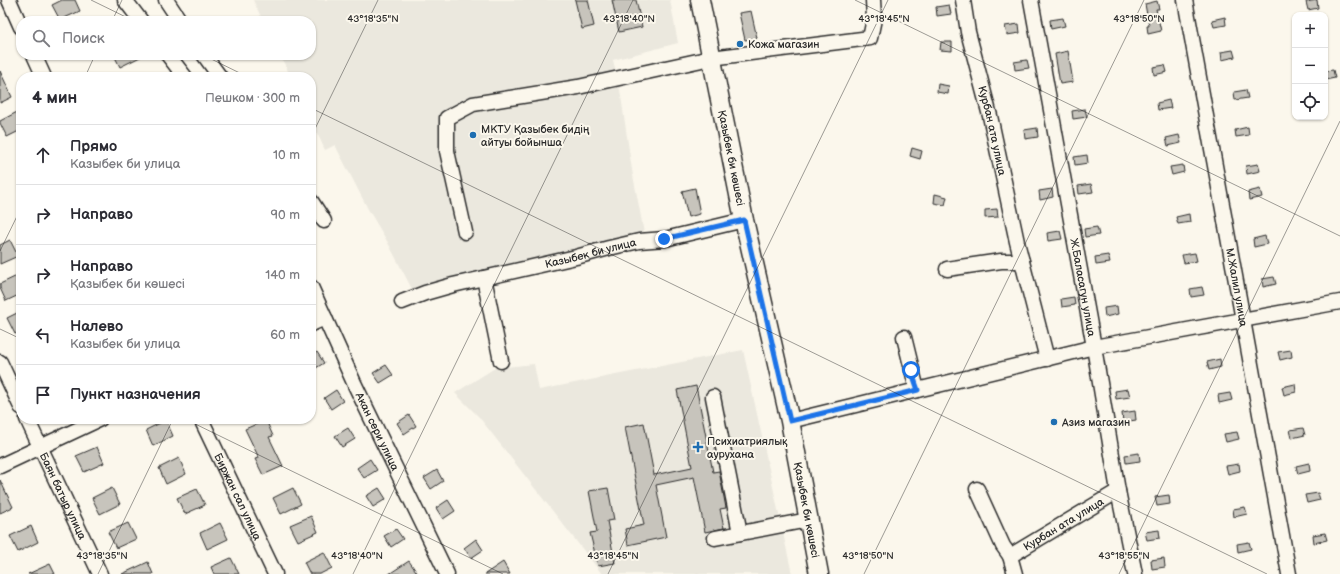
<!DOCTYPE html>
<html lang="ru">
<meta charset="utf-8">
<style>
:root{--surface:#fff;--page:#f7f7f7;--text:#2b2b33;--muted:#7c7c81;--line:#e1e1e2}
body{margin:0;font-family:"Balsamiq Sans",sans-serif;background:var(--page);color:var(--text)}
.controls{position:absolute;right:12px;top:12px;display:grid;overflow:hidden;border-radius:8px;box-shadow:0 1px 3px #0004}
.controls button{width:36px;height:36px;display:grid;place-items:center;padding:0;border:0;border-bottom:1px solid var(--line);background:var(--surface);color:var(--text);font:20px sans-serif}
.stop{position:absolute;width:12px;height:12px;margin:-9px;border:3px solid #1a73e8;border-radius:50%;background:#fff}
.stop.end{background:#1a73e8;border-color:#fff;box-shadow:0 1px 4px #0008}
.list{margin:0;padding:0;list-style:none}
h2{display:flex;justify-content:space-between;align-items:center;height:52px;margin:0;padding:0 16px;font-size:17px}
h2 small{font-size:13px;font-weight:400;color:var(--muted)}
.list li{display:grid;grid-template-columns:26px 1fr auto;gap:12px;align-items:center;box-sizing:border-box;height:60px;padding:0 16px;border-top:1px solid var(--line)}
.list b{display:block;font-size:15px;white-space:nowrap}
.list p{margin:0;font-size:13px;white-space:nowrap;color:var(--muted)}
.list em{font-size:13px;font-style:normal;color:var(--muted)}
.icon{flex:none;width:22px;height:22px;fill:none;stroke:currentColor;stroke-width:2;stroke-linecap:round;stroke-linejoin:round}
.map{position:relative;flex:none;width:1340px;height:574px;overflow:hidden}
.search{position:absolute;background:var(--surface);box-shadow:0 1px 3px #0004;left:16px;top:16px;width:300px;height:44px;display:flex;align-items:center;gap:10px;box-sizing:border-box;padding:0 14px;border-radius:16px;color:var(--muted);font-size:15px}
.panel{position:absolute;background:var(--surface);box-shadow:0 1px 3px #0004;left:16px;top:72px;width:300px;height:352px;border-radius:16px}
.map>svg:first-child{display:block}
.built{fill:#ebe8de}
.building{fill:#c7c4bc;stroke:#2b2b2b}
.lines{fill:none;stroke-linecap:round;stroke-linejoin:round}
.minor-casing{stroke:#2b2b2b;stroke-width:17}
.major-casing{stroke:#2b2b2b;stroke-width:21}
.minor{stroke:#fbf7ec;stroke-width:14}
.major{stroke:#fbf7ec;stroke-width:18}
.route{stroke:#1a73e8;stroke-width:5}
.ticks{fill:none;stroke:#2b2b2b;stroke-width:1;stroke-opacity:0.45}
.poi-dot{fill:#1f6fb2;stroke:#fbf7ec;stroke-width:1.5}
.labels{text-anchor:middle;stroke-width:4;stroke-linejoin:round;paint-order:stroke}
.poi-label{font-size:11px;fill:#2b2b2b;stroke:#fbf7ec;text-anchor:start}
.street-label{font-size:11px;fill:#2b2b2b;stroke:#fbf7ec}
.ticks-label{font-size:10px;text-anchor:middle;fill:#2b2b2b;stroke:#fbf7ec;stroke-width:4;stroke-linejoin:round;paint-order:stroke}
</style>
<div class="map">
<svg width="1340" height="574" viewBox="0 0 1340 574">
<rect width="100%" height="100%" fill="#fbf7ec"/>
<filter id="ink" filterUnits="userSpaceOnUse"><feTurbulence type="fractalNoise" baseFrequency=".025" numOctaves="2"/><feDisplacementMap in="SourceGraphic" scale="8" xChannelSelector="R" yChannelSelector="G"/><feConvolveMatrix kernelMatrix="1 2 1 2 8 2 1 2 1" color-interpolation-filters="sRGB"/></filter>
<g filter="url(#ink)">
<g class="built">
<polygon points="253,0 670,0 678,43 613,60 620,90 632,170 645,238 412,289 387,241 368,209 335,145 325,150 311,120 311,77 291,77 280,55 311,55 311,21 263,21"/>
<polygon points="743,350 792,574 602,574 479,417 455,393 495,368 534,364 539,390"/>
</g>
<g class="building">
<polygon points="62,0 75,0 80,11 60,20 52,5"/>
<polygon points="575,0 588,0 594,26 582,29"/>
<polygon points="612,0 636,0 642,27 619,32"/>
<polygon points="1317,0 1318,8 1308,10 1306,2"/>
<polygon points="1157,1 1159,9 1156,9 1161,31 1148,34 1147,26 1149,26 1145,4"/>
<polygon points="949,5 951,14 937,16 936,7"/>
<polygon points="751,11 757,38 745,40 739,13"/>
<polygon points="1225,17 1226,25 1214,27 1212,20"/>
<polygon points="1063,18 1065,26 1051,29 1050,20"/>
<polygon points="1019,24 1020,33 1007,35 1005,26"/>
<polygon points="941,42 952,42 952,51 940,50"/>
<polygon points="1233,50 1235,57 1222,60 1221,52"/>
<polygon points="1068,51 1073,82 1060,84 1055,54"/>
<polygon points="114,55 144,55 120,67"/>
<polygon points="1027,60 1029,68 1015,70 1014,62"/>
<polygon points="1165,65 1167,72 1154,75 1153,67"/>
<polygon points="1333,70 1335,78 1325,80 1325,71"/>
<polygon points="0,71 12,97 0,103"/>
<polygon points="938,84 949,86 948,94 937,92"/>
<polygon points="1246,90 1248,98 1235,100 1234,92"/>
<polygon points="1169,100 1171,108 1158,110 1157,103"/>
<polygon points="1085,109 1087,117 1073,119 1072,111"/>
<polygon points="19,111 21,116 21,130 7,137 0,123 0,121"/>
<polygon points="1248,127 1249,135 1236,137 1235,130"/>
<polygon points="1037,128 1038,137 1025,139 1024,130"/>
<polygon points="1179,135 1181,143 1168,146 1166,138"/>
<polygon points="912,148 922,151 920,159 910,156"/>
<polygon points="1087,155 1088,163 1075,165 1074,157"/>
<polygon points="1258,164 1260,171 1247,174 1246,166"/>
<polygon points="1183,165 1184,172 1172,175 1170,167"/>
<polygon points="1091,184 1093,192 1079,194 1078,186"/>
<polygon points="695,188 700,214 688,217 682,191"/>
<polygon points="1052,189 1053,197 1040,200 1039,191"/>
<polygon points="1260,189 1262,197 1249,200 1248,192"/>
<polygon points="935,194 947,197 945,205 934,203"/>
<polygon points="997,209 998,217 985,218 985,210"/>
<polygon points="1189,214 1190,222 1178,224 1176,217"/>
<polygon points="1097,227 1099,235 1085,237 1084,229"/>
<polygon points="1060,231 1062,239 1048,241 1047,233"/>
<polygon points="1265,236 1267,244 1254,247 1253,239"/>
<polygon points="10,240 18,256 0,264 0,245"/>
<polygon points="1195,253 1197,261 1184,263 1182,255"/>
<polygon points="1108,255 1110,263 1096,265 1095,257"/>
<polygon points="19,275 21,280 21,294 6,301 0,288 0,284"/>
<polygon points="1274,277 1276,284 1263,287 1262,279"/>
<polygon points="1202,287 1204,295 1191,297 1190,289"/>
<polygon points="1074,297 1075,305 1062,307 1061,299"/>
<polygon points="1117,306 1118,314 1105,317 1104,308"/>
<polygon points="21,311 21,331 15,334 7,318"/>
<polygon points="1291,350 1292,357 1280,360 1278,352"/>
<polygon points="317,352 324,363 311,371 311,356"/>
<polygon points="1220,359 1221,367 1209,370 1207,362"/>
<polygon points="386,365 393,375 380,383 373,373"/>
<polygon points="1295,384 1296,392 1284,395 1282,387"/>
<polygon points="696,386 713,472 719,471 726,508 720,509 724,528 705,532 694,477 656,485 666,537 628,545 625,529 644,525 625,427 644,423 654,475 692,467 677,390"/>
<polygon points="1128,389 1130,397 1116,399 1115,391"/>
<polygon points="336,390 343,401 331,409 324,398"/>
<polygon points="1230,393 1232,400 1219,403 1218,395"/>
<polygon points="1135,411 1136,420 1123,422 1122,413"/>
<polygon points="409,415 416,426 404,434 397,423"/>
<polygon points="166,420 173,436 153,446 146,430"/>
<polygon points="266,420 273,436 269,437 283,466 263,475 255,459 259,458 245,429"/>
<polygon points="348,428 355,439 342,447 335,436"/>
<polygon points="1303,428 1305,435 1292,438 1290,430"/>
<polygon points="1237,432 1239,439 1226,442 1224,434"/>
<polygon points="97,447 104,463 84,472 76,456"/>
<polygon points="1139,453 1140,461 1126,463 1125,455"/>
<polygon points="179,458 186,474 166,484 159,468"/>
<polygon points="370,459 377,470 364,478 357,468"/>
<polygon points="1309,463 1310,471 1298,474 1296,466"/>
<polygon points="1239,464 1240,471 1228,474 1226,466"/>
<polygon points="437,470 443,481 431,489 424,478"/>
<polygon points="0,480 13,507 0,513"/>
<polygon points="112,488 120,504 100,514 92,498"/>
<polygon points="293,488 301,504 281,514 273,498"/>
<polygon points="379,488 386,499 373,507 366,496"/>
<polygon points="608,488 614,520 607,521 615,563 598,566 590,533 597,532 589,491"/>
<polygon points="197,489 205,505 185,514 177,498"/>
<polygon points="1318,493 1320,500 1307,503 1305,495"/>
<polygon points="1169,495 1170,504 1157,506 1155,497"/>
<polygon points="448,500 455,511 443,519 436,508"/>
<polygon points="1245,507 1247,514 1234,517 1233,509"/>
<polygon points="311,516 318,532 298,541 290,525"/>
<polygon points="128,523 136,539 116,548 108,532"/>
<polygon points="220,523 228,539 207,549 200,533"/>
<polygon points="31,526 38,542 18,552 10,536"/>
<polygon points="396,529 403,539 391,547 384,536"/>
<polygon points="1159,530 1160,538 1147,540 1145,532"/>
<polygon points="1325,533 1327,540 1314,543 1313,535"/>
<polygon points="476,539 483,550 471,558 464,548"/>
<polygon points="1249,542 1251,549 1238,552 1237,544"/>
<polygon points="324,552 332,568 320,574 310,574 304,562"/>
<polygon points="231,558 239,574 214,574 211,567"/>
<polygon points="1164,558 1165,567 1152,569 1151,560"/>
<polygon points="409,561 418,574 389,574"/>
<polygon points="148,562 153,574 122,574"/>
<polygon points="503,562 510,574 485,574"/>
<polygon points="50,564 55,574 28,574"/>
</g>
<g class="lines">
<g class="minor-casing">
<g id="minor">
<polyline points="9,0 21,27"/>
<polyline points="125,0 141,21"/>
<polyline points="166,0 180,21"/>
<path id="s1" d="M963 0 968 32 990 116 1017 242 1047 359"/>
<path id="s2" d="M1031 0 1094 347 1118 491 1135 574"/>
<path id="s3" d="M1185 0 1289 574"/>
<polyline points="34,55 44,77"/>
<polyline points="168,55 185,77"/>
<polyline points="204,55 220,77"/>
<polyline points="311,201 324,221"/>
<polyline points="465,232 447,151 447,118 473,104 578,87 711,58 870,38 874,19 873,0"/>
<polyline points="947,269 1001,261 1022,261"/>
<polyline points="484,278 501,361"/>
<path id="s4" d="M311 287 355 385 447 574"/>
<path id="s5" d="M402 302 425 293 453 285 576 257 609 248 639 241 665 239 744 220"/>
<polyline points="311,324 325,318"/>
<polyline points="904,337 917,390"/>
<polyline points="0,362 21,407"/>
<polyline points="713,397 740,533"/>
<path id="s6" d="M27 419 100 574"/>
<path id="s7" d="M201 419 275 574"/>
<polyline points="790,421 1094,347 1340,302"/>
<polyline points="0,466 100,419"/>
<polyline points="977,489 1003,546 1010,556"/>
<polyline points="715,538 808,520"/>
<path id="s8" d="M1015 574 1010 556 1118 491"/>
</g>
</g>
<g class="major-casing">
<g id="major">
<path id="s9" d="M700 0 744 220 790 421 819 574"/>
</g>
</g>
<use href="#minor" class="minor"/>
<use href="#major" class="major"/>
</g>
</g>
<g class="lines" filter="url(#ink)">
<polyline class="route" points="664,239 744,220 790,421 918,390 911,370"/>
</g>
<path class="ticks" d="M91 0 134 21M855 0 1340 236M112 21 122 0M203 55 248 77M85 77 95 55M311 108 1267 574M311 137 378 0M0 251 21 208M0 329 21 339M185 419 503 574M98 574 173 419M353 574 633 0M608 574 888 0M864 574 1144 0M1119 574 1340 121"/>
<g class="poi-dot">
<circle cx="740" cy="44" r="4"/>
<circle cx="473" cy="135" r="4"/>
<circle cx="1054" cy="422" r="4"/>
<path d="M696 441h4v4h4v4h-4v4h-4v-4h-4v-4h4z"/>
</g>
<g class="labels">
<g class="poi-label">
<text x="748" y="48">Кожа магазин</text>
<text x="481" y="133">МКТУ Қазыбек бидің<tspan x="481" dy="13">айтуы бойынша</tspan></text>
<text x="1062" y="426">Азиз магазин</text>
<text x="707" y="445">Психиатриялық<tspan x="707" dy="13">аурухана</tspan></text>
</g>
<g class="street-label">
<text dy="4" stroke="none"><textPath href="#s1" startOffset="134">Курбан ата улица</textPath></text>
<text dy="4" stroke="none"><textPath href="#s9" startOffset="161">Қазыбек би көшесі</textPath></text>
<text dy="4" stroke="none"><textPath href="#s5" startOffset="195">Казыбек би улица</textPath></text>
<text dy="4" stroke="none"><textPath href="#s2" startOffset="292">Ж.Баласагун улица</textPath></text>
<text dy="4" stroke="none"><textPath href="#s3" startOffset="292">М.Жалил улица</textPath></text>
<text dy="4" stroke="none"><textPath href="#s4" startOffset="159">Акан сери улица</textPath></text>
<text dy="4" stroke="none"><textPath href="#s7" startOffset="86">Биржан сал улица</textPath></text>
<text dy="4" stroke="none"><textPath href="#s6" startOffset="85">Баян батыр улица</textPath></text>
<text dy="4" stroke="none"><textPath href="#s9" startOffset="521">Қазыбек би көшесі</textPath></text>
<text dy="4" stroke="none"><textPath href="#s8" startOffset="81">Курбан ата улица</textPath></text>
</g>
</g>
<g class="ticks-label">
<text x="373" y="22">43°18'35"N</text>
<text x="629" y="22">43°18'40"N</text>
<text x="884" y="22">43°18'45"N</text>
<text x="1139" y="22">43°18'50"N</text>
<text x="102" y="559">43°18'35"N</text>
<text x="357" y="559">43°18'40"N</text>
<text x="613" y="559">43°18'45"N</text>
<text x="868" y="559">43°18'50"N</text>
<text x="1124" y="559">43°18'55"N</text>
</g>
</svg>
<div class="controls">
<button>+</button>
<button>−</button>
<button><svg class="icon" aria-label="locate" viewBox="0 0 24 24"><circle cx="12" cy="12" r="6"/><path d="M12 2v4M12 18v4M2 12h4M18 12h4"/></svg></button>
</div>
<div class="stop" style="left:911px;top:370px"></div>
<div class="stop end" style="left:664px;top:239px"></div>
<div class="search"><svg class="icon" aria-label="search" viewBox="0 0 24 24"><circle cx="10" cy="10" r="6"/><path d="M15 15l6 6"/></svg>Поиск</div>
<section class="panel">
<h2>4 мин<small>Пешком · 300 m</small></h2>
<ul class="list">
<li><svg class="icon" aria-label="ahead" viewBox="0 0 24 24"><path d="M12 20V5M6 11l6-6 6 6"/></svg><div><b>Прямо</b><p>Казыбек би улица</p></div><em>10 m</em></li>
<li><svg class="icon" aria-label="right" viewBox="0 0 24 24"><path d="M7 20v-9h11M14 6l5 5-5 5"/></svg><div><b>Направо</b></div><em>90 m</em></li>
<li><svg class="icon" aria-label="right" viewBox="0 0 24 24"><path d="M7 20v-9h11M14 6l5 5-5 5"/></svg><div><b>Направо</b><p>Қазыбек би көшесі</p></div><em>140 m</em></li>
<li><svg class="icon" aria-label="left" viewBox="0 0 24 24"><path d="M17 20v-9H6M10 6l-5 5 5 5"/></svg><div><b>Налево</b><p>Казыбек би улица</p></div><em>60 m</em></li>
<li><svg class="icon" aria-label="arrive" viewBox="0 0 24 24"><path d="M6 21V4h12l-3 4 3 4H6"/></svg><div><b>Пункт назначения</b></div></li>
</ul>
</section>
</div>
